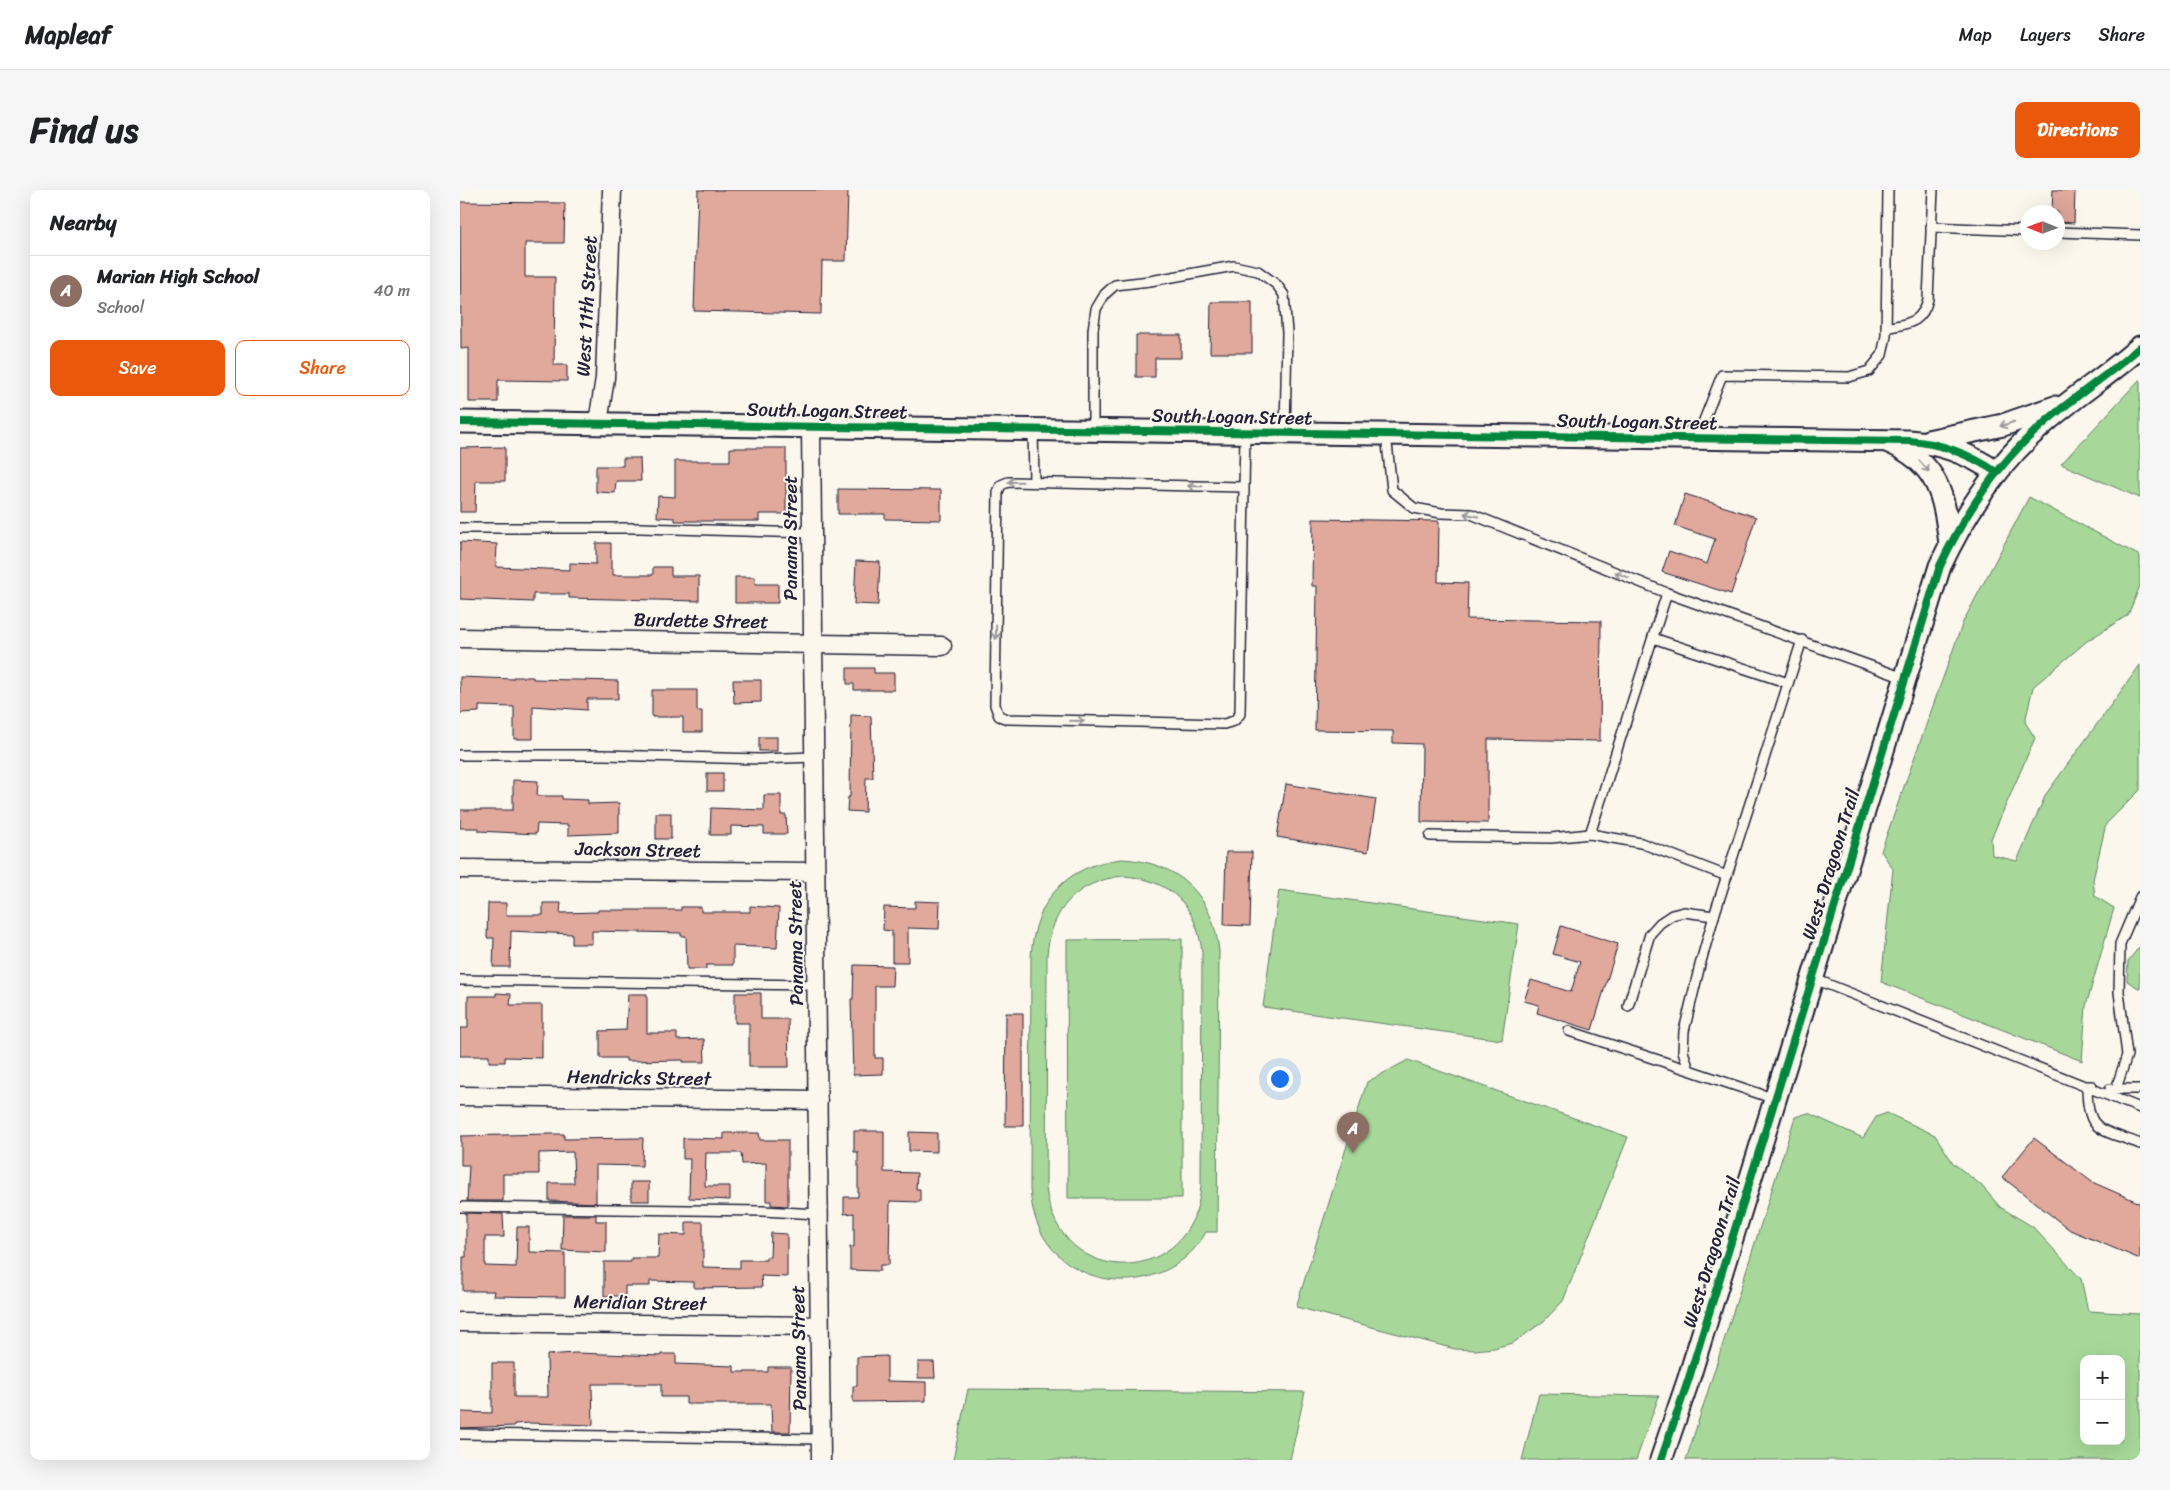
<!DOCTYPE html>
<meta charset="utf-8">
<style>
:root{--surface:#fff;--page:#f6f6f6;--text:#202124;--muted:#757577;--line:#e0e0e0;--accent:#ea580c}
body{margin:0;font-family:Sriracha,sans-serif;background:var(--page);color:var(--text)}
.controls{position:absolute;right:15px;bottom:15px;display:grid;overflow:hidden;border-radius:10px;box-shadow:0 5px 20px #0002}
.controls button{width:45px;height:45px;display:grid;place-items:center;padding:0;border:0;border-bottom:1px solid var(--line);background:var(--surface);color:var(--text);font:25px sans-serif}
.compass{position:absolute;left:1560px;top:15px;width:45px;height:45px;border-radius:50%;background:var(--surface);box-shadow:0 5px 20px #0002;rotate:271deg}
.you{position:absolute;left:819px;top:888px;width:18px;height:18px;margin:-12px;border:4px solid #fff;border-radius:50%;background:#1a73e8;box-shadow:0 0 0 8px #1a73e833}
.badge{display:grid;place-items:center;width:32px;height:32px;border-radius:50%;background:var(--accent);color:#fff;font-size:16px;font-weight:700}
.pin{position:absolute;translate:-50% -41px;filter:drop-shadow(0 1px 2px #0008)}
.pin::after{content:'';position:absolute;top:26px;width:18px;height:15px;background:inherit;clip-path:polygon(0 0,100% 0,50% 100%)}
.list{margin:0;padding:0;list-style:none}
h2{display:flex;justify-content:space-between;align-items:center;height:65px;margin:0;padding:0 20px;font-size:21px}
h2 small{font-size:16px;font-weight:400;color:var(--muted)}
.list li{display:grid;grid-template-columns:32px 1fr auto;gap:15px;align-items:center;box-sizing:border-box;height:70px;padding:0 20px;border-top:1px solid var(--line)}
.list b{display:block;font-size:19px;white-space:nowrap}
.list p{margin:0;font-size:16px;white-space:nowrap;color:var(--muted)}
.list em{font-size:16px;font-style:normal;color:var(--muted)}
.actions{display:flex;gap:10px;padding:15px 20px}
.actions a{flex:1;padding:11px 0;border:1px solid var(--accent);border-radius:10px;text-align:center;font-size:18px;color:var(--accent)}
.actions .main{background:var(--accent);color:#fff}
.map{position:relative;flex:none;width:1680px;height:1270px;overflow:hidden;border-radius:10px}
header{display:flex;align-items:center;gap:30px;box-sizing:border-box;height:70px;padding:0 25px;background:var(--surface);border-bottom:1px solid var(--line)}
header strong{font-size:24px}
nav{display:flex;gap:28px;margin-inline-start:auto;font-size:18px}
.intro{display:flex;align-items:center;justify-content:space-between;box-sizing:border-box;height:120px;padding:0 30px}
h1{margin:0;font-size:35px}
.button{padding:12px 22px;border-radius:10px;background:var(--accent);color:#fff;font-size:18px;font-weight:700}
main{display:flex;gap:30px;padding:0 30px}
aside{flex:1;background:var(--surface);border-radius:10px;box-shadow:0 5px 20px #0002}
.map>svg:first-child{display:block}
.green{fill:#a7d899;stroke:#647d6a;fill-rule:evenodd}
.building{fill:#e1a89c;stroke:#22223b}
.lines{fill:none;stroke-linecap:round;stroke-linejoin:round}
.service-casing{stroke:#22223b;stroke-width:12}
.minor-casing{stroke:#22223b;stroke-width:21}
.tertiary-casing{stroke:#22223b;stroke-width:25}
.service{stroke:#fbf7ec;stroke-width:9}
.minor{stroke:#fbf7ec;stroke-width:18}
.tertiary{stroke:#fbf7ec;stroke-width:21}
.cycleway-casing{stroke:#fbf7ec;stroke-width:11}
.cycleway{stroke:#00873e;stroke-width:8}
.oneway{stroke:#99979c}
.labels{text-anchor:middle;stroke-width:4;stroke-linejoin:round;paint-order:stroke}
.street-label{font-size:19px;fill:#22223b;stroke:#fbf7ec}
</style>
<header>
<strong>Mapleaf</strong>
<nav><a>Map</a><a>Layers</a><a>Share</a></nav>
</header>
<div class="intro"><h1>Find us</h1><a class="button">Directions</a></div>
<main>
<aside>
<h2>Nearby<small></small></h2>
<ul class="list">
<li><span class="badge" style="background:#8d6e63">A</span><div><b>Marian High School</b><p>School</p></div><em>40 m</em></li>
</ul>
<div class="actions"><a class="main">Save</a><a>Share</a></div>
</aside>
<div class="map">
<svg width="1680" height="1270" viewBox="0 0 1680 1270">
<rect width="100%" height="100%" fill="#fbf7ec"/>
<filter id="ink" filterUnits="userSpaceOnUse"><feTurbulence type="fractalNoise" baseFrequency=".02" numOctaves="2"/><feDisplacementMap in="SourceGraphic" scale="10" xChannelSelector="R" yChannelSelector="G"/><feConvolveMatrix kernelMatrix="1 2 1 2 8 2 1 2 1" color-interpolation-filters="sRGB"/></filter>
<g filter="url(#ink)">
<g class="green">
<polygon points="1680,189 1680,308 1601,274"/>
<polygon points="1569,307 1680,366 1680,396 1668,425 1627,451 1573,497 1565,532 1575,548 1531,649 1532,665 1557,671 1586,604 1680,475 1680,600 1646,634 1633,690 1635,706 1654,718 1626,816 1622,871 1421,792 1433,679 1421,661 1503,432"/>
<path d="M662 669C719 672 753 705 759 761L757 1042H746C711 1106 613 1107 580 1040 574 1027 571 1013 570 999L571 766C575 710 606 675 662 669ZM663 686C710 689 737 716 742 762L741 995C735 1098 598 1102 586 998L587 765C591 719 617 691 663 686Z"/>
<polygon points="819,700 1059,734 1042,850 803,817"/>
<polygon points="722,749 722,1008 608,1008 607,750"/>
<polygon points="1680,756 1680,799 1667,791 1668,771"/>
<polygon points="948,870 1168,947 1103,1111 1084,1131 1053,1153 1034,1158 1015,1160 995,1159 836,1117 907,892"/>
<path d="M1348 923 1403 948 1416 927 1427 923 1475 945 1493 973 1521 995 1540 1017 1573 1037 1621 1089 1628 1121 1680 1124V1270H1226L1335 927ZM1624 1169H1661V1251H1624Z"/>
<polygon points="508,1199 845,1202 830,1270 493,1270"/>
<polygon points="1079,1204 1199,1206 1176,1270 1062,1270"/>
</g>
<g class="building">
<polygon points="238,0 388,0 386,71 362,71 361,124 234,121"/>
<polygon points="1593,0 1615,0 1614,33 1598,32 1598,22 1592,22"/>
<polygon points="0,12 105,13 104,53 65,53 65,87 95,87 94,175 107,175 107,191 38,190 38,212 9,212 9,158 1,159"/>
<polygon points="751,112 792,112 792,163 750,163"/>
<polygon points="676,145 721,145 721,168 695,168 695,187 676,187"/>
<polygon points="45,257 45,291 16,291 15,322 0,322 0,258"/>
<polygon points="270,258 326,258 326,324 299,324 299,331 215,331 215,328 197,327 198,306 215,307 215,271 270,271"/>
<polygon points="163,268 180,268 181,291 156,291 155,303 136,302 136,276 163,276"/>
<polygon points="378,299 481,300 481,330 425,329 425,324 378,324"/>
<polygon points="1225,304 1296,327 1271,404 1202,382 1209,361 1247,374 1255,349 1215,336"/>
<polygon points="853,329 979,331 978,392 1008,393 1007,429 1141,431 1140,551 1028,549 1028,633 961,632 962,554 933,553 933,541 855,540 857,396 852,396"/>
<polygon points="0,352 37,354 36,377 110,380 110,373 136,374 136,353 151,353 151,379 153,379 153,385 193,385 193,377 211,377 211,386 239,386 239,411 109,408 109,404 73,404 73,412 0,409"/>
<polygon points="396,371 420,372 418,415 394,414"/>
<polygon points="275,387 295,387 295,394 318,394 318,413 275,413"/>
<polygon points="387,478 414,478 414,483 434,483 434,500 394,500 394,494 387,494"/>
<polygon points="0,487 53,489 53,487 73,487 73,489 158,491 158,509 127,509 127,520 73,516 73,549 54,549 54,517 19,516 19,522 0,523"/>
<polygon points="273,490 301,490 301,512 274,513"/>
<polygon points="192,500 237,500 237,521 242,521 242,542 223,542 223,527 192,527"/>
<polygon points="391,525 411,526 413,588 406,588 405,622 387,621 388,607 390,607"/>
<rect x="299" y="547" width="18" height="14"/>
<rect x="247" y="583" width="16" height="18"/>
<polygon points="53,590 78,591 77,606 102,606 102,609 128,610 128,614 159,613 159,643 108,645 108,635 77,634 76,644 19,641 19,638 0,638 0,620 53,620"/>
<polygon points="826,594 916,609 908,662 817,647"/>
<polygon points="304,605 321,605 321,625 326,625 327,644 304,644 304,637 271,636 271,645 250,645 251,618 304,620"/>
<rect x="196" y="623" width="15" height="26"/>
<polygon points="766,662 792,662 790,736 764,735"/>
<polygon points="455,711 480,712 479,739 448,738 448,772 432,772 432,741 423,740 424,717 455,718"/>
<polygon points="28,713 46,713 46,725 83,725 83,713 101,713 100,723 138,722 138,720 221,720 221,717 241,717 241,722 290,722 290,716 319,718 317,758 273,756 273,775 246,775 246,779 227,779 226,746 221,746 221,743 132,741 132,754 112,754 112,744 51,741 50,777 33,777 34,748 27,748"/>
<polygon points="1101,736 1158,754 1132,840 1077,823 1079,815 1064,811 1071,790 1111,802 1120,772 1093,764"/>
<polygon points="394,775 433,776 432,796 415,796 415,868 423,868 423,884 393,885 391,809 393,809"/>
<polygon points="36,803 51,804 50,815 82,815 82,868 45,867 45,872 29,872 29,866 0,866 0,838 8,838 8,806 36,806"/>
<polygon points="275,803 301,803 301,829 328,829 329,877 289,877 289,833 275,833"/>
<polygon points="168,804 187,804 187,843 217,843 217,850 244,849 245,872 223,872 223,870 166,871 166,868 140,868 140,841 166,840"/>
<polygon points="546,823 563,823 563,936 545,936"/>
<polygon points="394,941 424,941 424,982 457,983 456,999 460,999 460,1012 430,1011 429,1075 420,1075 420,1081 390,1080 390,1057 394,1057 394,1023 384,1024 384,1007 398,1007 398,962 394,962"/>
<polygon points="449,942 477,943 477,962 449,961"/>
<polygon points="264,943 299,943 300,950 328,950 328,1016 311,1015 311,1011 306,1011 306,973 282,974 281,963 246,963 245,996 270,996 270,1010 229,1008 230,969 223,969 223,948 264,949"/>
<polygon points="89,944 104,944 104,949 183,948 182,976 136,975 136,1013 89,1011 89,993 114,993 113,962 79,963 79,984 43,984 43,1011 7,1011 9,975 1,975 1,946"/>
<polygon points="1574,948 1632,992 1680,1013 1680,1069 1610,1040 1542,987"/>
<rect x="171" y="992" width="18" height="19"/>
<polygon points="6,1023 43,1024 44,1047 25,1047 25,1076 56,1077 57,1037 69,1037 69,1062 105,1063 105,1107 33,1106 34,1101 3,1101 3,1067 6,1067"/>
<polygon points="103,1025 136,1025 136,1031 146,1031 146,1062 102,1060"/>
<polygon points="226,1032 243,1032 243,1077 280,1078 280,1070 306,1070 306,1067 310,1067 311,1043 327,1044 327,1087 301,1086 302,1097 234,1098 234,1092 190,1091 190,1096 165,1096 165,1106 144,1106 144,1072 171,1072 171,1068 198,1068 199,1044 226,1045"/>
<polygon points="115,1163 201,1166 201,1164 216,1164 216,1174 274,1176 274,1182 308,1182 308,1177 331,1177 330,1242 312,1242 311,1214 226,1214 226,1207 201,1207 201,1194 132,1194 133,1235 70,1233 54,1234 54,1236 0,1238 0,1222 32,1223 32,1173 54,1173 54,1207 88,1207 87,1165"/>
<polygon points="427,1166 427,1191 466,1192 466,1211 393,1212 393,1196 397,1196 397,1167"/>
<polygon points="458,1172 474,1172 475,1188 458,1188"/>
</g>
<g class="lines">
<g class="service-casing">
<g id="service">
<polyline points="1471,37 1568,41"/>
<polyline points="1598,42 1680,45"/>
<path d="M1426 138C1448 133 1462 134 1468 109L1473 0"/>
<polyline points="573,240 574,292"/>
<polyline points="633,240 633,140 636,119 645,104 655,95 690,91 774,76 798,81 817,95 824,105 827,143 825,242"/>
<polyline points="926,244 932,300 954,318 981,323 1011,324 1207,403 1444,488"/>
<polyline points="1237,248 1262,185 1389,187 1409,181 1422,165 1426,146 1428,0"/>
<polyline points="784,297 548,292 541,295 538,302 535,515 539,526 548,529 764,534 774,531 780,524 785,243"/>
<polyline points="0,338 180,338 351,343"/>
<polyline points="1193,448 1328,493"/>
<polyline points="0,565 144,565 300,569 353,567"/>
<polyline points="1130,644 1207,403"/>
<polyline points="970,646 1091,648 1130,644 1181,653 1267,686"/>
<polyline points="1352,788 1680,918"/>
<polyline points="0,790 356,795"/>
<polyline points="1168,816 1190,744 1200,733 1212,725 1224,722 1254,726"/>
<polyline points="1109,841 1229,880"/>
<path d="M1632 896H1627C1627 944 1640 938 1680 954"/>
<polyline points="1650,899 1680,899"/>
<polyline points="1656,899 1667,865 1659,802 1660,754 1680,707"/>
<polyline points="1315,909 1229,880 1223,861 1224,841 1240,775 1254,726 1342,450"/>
<polyline points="0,1017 303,1021 358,1024"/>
<polyline points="0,1244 361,1249"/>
</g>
</g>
<g class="minor-casing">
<g id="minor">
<polyline points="138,233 145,188 152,0"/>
<polyline points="351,236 361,1270"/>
<polyline points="0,448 482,456"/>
<polyline points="0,679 355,682"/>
<polyline points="0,906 358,910"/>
<polyline points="0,1132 359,1136"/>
</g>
</g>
<g class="tertiary-casing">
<g id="tertiary">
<path d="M0 232 1449 251C1480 253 1511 265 1536 282"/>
<polyline points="1468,251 1543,235 1595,217"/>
<path d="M1429 252C1478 273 1484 305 1490 354"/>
<path d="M1201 1270 1228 1191 1480 376C1505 323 1537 274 1582 235 1613 207 1649 185 1680 157"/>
</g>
</g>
<use href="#service" class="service"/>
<use href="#minor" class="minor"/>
<use href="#tertiary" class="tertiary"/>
<g class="cycleway-casing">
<g id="cycleway">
<path d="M0 232 1449 251C1480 253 1511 265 1536 282"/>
<path d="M1201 1270 1228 1191 1480 376C1505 323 1537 274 1582 235 1613 207 1649 185 1680 157"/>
</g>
</g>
<use href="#cycleway" class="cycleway"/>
</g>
<defs><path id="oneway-shaft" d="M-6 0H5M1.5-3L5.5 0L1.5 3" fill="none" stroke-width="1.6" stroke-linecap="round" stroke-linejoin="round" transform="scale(1.25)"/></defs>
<g class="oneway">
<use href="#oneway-shaft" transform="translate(1547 234) rotate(162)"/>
<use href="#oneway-shaft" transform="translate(1464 276) rotate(49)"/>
<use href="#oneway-shaft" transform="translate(555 292) rotate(179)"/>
<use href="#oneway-shaft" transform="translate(735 296) rotate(-179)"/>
<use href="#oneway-shaft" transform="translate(1011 325) rotate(-168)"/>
<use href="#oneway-shaft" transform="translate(1162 385) rotate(-158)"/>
<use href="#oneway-shaft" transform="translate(536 442) rotate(91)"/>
<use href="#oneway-shaft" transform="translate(617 531) rotate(1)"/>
</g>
</g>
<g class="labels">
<g class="street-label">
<text transform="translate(126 116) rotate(-87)" y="7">West 11th Street</text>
<text transform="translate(367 220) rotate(1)" y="7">South Logan Street</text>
<text transform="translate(772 226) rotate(1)" y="7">South Logan Street</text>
<text transform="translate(1177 231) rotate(1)" y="7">South Logan Street</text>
<text transform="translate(330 348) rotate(-90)" y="7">Panama Street</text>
<text transform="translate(241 430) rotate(1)" y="7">Burdette Street</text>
<text transform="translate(178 659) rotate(1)" y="7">Jackson Street</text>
<text transform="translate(1370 674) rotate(-73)" y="7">West Dragoon Trail</text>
<text transform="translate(335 753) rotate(-91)" y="7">Panama Street</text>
<text transform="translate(179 887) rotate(1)" y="7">Hendricks Street</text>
<text transform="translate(1251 1062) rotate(-73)" y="7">West Dragoon Trail</text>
<text transform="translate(180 1112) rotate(1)" y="7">Meridian Street</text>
<text transform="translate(338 1158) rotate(-91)" y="7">Panama Street</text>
</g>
</g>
</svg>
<div class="controls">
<button>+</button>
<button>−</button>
</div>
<svg class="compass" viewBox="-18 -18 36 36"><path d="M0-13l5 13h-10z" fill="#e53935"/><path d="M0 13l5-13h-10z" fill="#757577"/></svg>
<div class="you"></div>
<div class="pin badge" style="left:893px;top:963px;background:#8d6e63">A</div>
</div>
</main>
